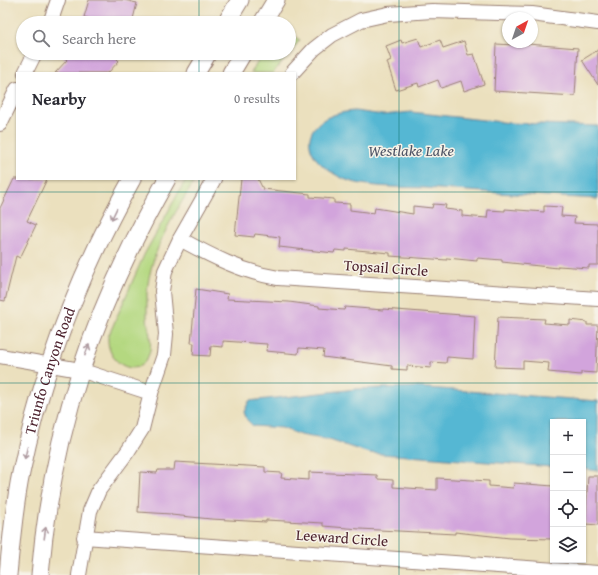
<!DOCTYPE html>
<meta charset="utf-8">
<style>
:root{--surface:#fff;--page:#f7f7f7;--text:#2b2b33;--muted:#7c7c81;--line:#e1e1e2}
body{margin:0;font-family:"Gentium Book Plus",serif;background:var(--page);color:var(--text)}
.controls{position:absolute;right:12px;bottom:12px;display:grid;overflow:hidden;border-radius:0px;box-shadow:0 1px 3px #0004}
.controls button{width:36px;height:36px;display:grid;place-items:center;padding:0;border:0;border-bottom:1px solid var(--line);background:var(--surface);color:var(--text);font:20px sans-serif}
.compass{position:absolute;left:502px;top:12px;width:36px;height:36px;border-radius:50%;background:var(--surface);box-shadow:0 1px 3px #0004;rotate:40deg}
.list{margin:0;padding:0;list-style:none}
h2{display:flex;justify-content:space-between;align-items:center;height:52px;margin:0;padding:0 16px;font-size:17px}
h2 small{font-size:13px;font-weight:400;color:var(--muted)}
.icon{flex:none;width:22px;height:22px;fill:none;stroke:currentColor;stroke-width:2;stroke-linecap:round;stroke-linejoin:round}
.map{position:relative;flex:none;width:598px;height:575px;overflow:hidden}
.search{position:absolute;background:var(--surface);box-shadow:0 1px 3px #0004;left:16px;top:16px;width:280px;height:44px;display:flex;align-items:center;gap:10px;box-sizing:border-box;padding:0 14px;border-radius:22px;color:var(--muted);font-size:15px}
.panel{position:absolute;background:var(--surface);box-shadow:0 1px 3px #0004;left:16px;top:72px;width:280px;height:108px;border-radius:0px}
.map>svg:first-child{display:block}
.green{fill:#b4d880;stroke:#7f7c56}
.water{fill:#54b7d3;stroke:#4f6b7f}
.building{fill:#d2a4dc}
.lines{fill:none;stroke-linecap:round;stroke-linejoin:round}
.minor-casing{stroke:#9a8074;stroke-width:16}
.tertiary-casing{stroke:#9a8074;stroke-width:19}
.minor{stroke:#fff;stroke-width:14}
.tertiary{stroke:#fff;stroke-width:17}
.oneway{stroke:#ae9aa0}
.grid{fill:none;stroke:#0f766e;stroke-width:1;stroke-opacity:0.55}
.labels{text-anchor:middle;stroke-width:3;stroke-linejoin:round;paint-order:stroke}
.street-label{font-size:15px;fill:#4a1f2b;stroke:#f7f3e8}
.water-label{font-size:16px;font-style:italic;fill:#4e5466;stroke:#f7f3e8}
</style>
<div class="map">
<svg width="598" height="575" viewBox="0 0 598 575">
<rect width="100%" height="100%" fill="#f7f3e8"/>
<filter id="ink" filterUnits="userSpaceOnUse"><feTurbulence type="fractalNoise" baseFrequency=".025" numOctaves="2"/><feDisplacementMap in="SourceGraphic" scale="8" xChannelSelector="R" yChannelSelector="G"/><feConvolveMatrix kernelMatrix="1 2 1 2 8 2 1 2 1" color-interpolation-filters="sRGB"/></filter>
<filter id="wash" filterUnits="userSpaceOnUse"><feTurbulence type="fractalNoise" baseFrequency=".012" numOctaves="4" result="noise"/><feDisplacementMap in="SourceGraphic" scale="16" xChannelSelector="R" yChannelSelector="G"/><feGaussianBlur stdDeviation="0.9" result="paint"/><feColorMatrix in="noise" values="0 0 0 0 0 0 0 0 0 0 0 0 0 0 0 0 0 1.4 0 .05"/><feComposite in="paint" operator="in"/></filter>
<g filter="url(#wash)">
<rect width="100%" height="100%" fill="#ebe0be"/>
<g class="green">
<polygon points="289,33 300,40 273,73 251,73 263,53 289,53"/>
<path d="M186 179H196C174 214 150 251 147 293 147 301 147 309 147 317 148 329 153 342 149 354 140 381 106 365 108 337L144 255Z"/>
</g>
<g class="water">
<path d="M355 111 383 115 411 112 511 123 598 126V199C540 196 483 192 425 188 403 187 361 188 342 178 292 154 303 114 355 111Z"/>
<polygon points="414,387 598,401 598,471 583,469 583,422 553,422 553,467 369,453 329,440 300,435 282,428 253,426 247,420 244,412 249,401 356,389"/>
</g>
<g id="blocks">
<g class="building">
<polygon points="89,0 124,0 137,3 132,23 98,23 98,21 84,17"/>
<polygon points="418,38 421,47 440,40 443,48 464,41 468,55 474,54 484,84 464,91 461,81 441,88 438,80 419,87 418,83 396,90 387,62 391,60 386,46 401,40 402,43"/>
<polygon points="515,43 578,48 575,96 494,91 496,44 514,45"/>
<polygon points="598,50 598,85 582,60"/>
<polygon points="60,53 111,53 119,61 108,73 55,73 67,60"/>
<polygon points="14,179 47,179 27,221 36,225 20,258 16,256 5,301 0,300 0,208"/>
<polygon points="241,179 258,179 263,189 310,194 310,197 334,199 334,203 350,204 350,210 374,213 375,208 413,214 413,206 432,208 433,204 446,205 445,209 462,211 462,216 487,218 488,210 505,211 505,209 544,212 544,206 562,207 561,216 575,217 574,223 598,224 598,265 589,265 589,268 558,266 558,268 502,262 502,260 477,258 477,261 447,258 447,260 390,256 390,253 346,249 346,251 335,250 334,253 279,247 280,237 255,234 254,237 235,235"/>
<polygon points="196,289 228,294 227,299 289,302 319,306 319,308 344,310 345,307 383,310 383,309 475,316 473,359 447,357 446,363 431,362 431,368 407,366 407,370 392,369 392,366 323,357 324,350 299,348 298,354 266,351 267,344 223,341 223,347 211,346 210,356 193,355 194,343 191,343"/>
<polygon points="498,317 545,319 544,323 570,325 570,320 587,322 587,325 598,325 596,373 581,372 581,375 548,372 549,363 523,361 523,368 495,367"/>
<polygon points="175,462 265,467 265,472 282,473 281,478 309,480 309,472 377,475 377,479 393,480 393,487 437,490 437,478 489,481 489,486 513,488 514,483 553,486 553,539 510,538 455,532 455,534 360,529 323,526 323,523 266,520 266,522 211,519 171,515 171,514 138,512 140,472 157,473 158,470 174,470"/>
<polygon points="588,476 598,476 598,525 585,524"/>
</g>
</g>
</g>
<g filter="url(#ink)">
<use href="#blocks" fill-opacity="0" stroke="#9a8074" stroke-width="1"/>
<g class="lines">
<g class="minor-casing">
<g id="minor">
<polyline points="50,23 58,0"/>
<polyline points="25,73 35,53"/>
<polyline points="292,73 314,49 332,35 361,20 388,14 432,11 532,14 598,23"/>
<polyline points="0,124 17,89"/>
<path d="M180 239C211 256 242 272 278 278L598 299"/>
<polyline points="0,356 80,370 151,393"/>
<polyline points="84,537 598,573"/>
<polyline points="79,575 90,511 99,490 128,451 142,429 151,393 164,355 166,334 162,291 165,271 180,239 214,179"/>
</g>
</g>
<g class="tertiary-casing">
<g id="tertiary">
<polyline points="226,23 240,0"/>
<polyline points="262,23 276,0"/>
<polyline points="196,73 208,53"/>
<polyline points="231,73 243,53"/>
<path id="s1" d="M8 575C11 541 14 507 21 473 42 370 81 270 132 179"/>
<path d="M40 575C52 430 95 305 167 179"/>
</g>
</g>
<use href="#minor" class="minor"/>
<use href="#tertiary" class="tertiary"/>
</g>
<defs><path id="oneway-shaft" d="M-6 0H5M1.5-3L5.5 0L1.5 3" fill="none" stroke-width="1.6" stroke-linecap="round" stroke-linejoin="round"/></defs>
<g class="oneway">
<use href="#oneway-shaft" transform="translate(114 214) rotate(116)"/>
<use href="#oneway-shaft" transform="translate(87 350) rotate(-69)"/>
<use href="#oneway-shaft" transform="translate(26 453) rotate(103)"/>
<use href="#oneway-shaft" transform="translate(45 533) rotate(-82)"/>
</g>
</g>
<path class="grid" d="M199 0V23M399 0V575M199 53V73M199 179V575M0 192H598M0 383H598"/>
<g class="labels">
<g class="street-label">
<text transform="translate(386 268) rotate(4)" y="5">Topsail Circle</text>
<text dy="5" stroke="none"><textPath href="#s1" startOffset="209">Triunfo Canyon Road</textPath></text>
<text transform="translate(342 538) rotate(4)" y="5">Leeward Circle</text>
</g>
<g class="water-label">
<text x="411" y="156">Westlake Lake</text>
</g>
</g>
</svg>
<div class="controls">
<button>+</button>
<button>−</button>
<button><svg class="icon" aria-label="locate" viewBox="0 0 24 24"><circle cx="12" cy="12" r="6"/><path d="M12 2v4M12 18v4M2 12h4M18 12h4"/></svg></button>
<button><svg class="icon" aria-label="layers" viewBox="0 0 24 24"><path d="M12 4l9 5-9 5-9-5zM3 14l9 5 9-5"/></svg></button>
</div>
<svg class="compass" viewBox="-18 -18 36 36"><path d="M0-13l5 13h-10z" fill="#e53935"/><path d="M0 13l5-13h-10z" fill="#7c7c81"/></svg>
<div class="search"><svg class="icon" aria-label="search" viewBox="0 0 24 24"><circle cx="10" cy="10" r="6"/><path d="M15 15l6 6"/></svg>Search here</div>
<section class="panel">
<h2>Nearby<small>0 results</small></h2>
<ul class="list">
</ul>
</section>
</div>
